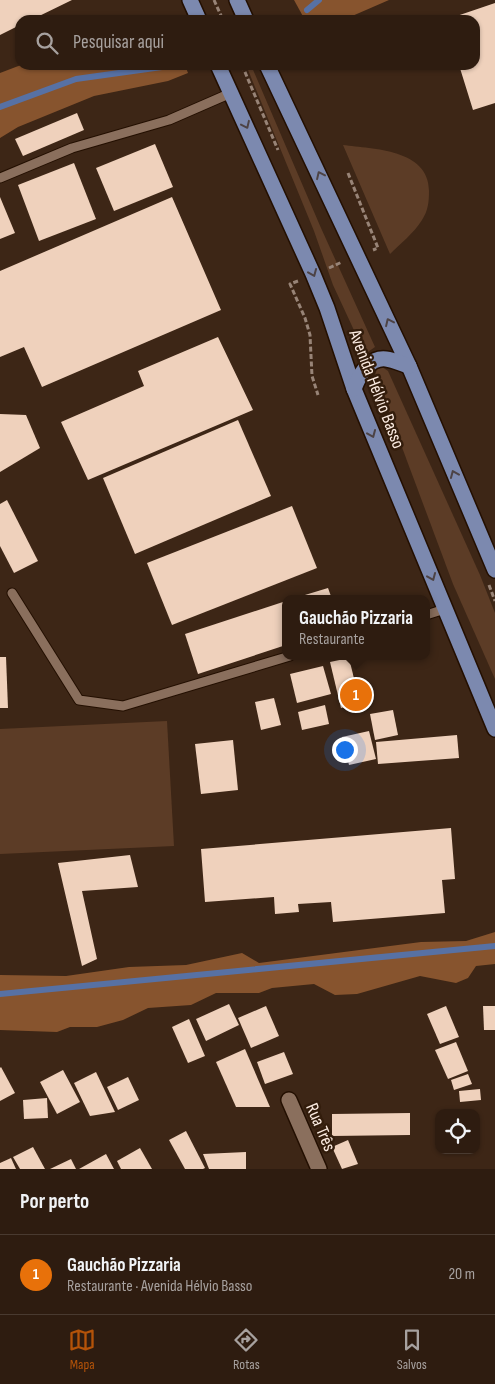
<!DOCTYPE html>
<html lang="pt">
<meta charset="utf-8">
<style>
:root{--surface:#2e1c10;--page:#3a291e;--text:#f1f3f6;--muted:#a7a19f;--line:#493a30;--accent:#b45309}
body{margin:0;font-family:"Sofia Sans Condensed",sans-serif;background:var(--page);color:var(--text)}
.controls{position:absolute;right:15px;bottom:15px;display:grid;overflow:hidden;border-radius:10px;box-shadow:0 1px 4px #0004}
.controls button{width:45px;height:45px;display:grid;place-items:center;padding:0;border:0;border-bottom:1px solid var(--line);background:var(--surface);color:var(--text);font:25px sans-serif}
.you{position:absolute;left:344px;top:749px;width:18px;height:18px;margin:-12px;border:4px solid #fff;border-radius:50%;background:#1a73e8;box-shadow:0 0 0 8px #1a73e833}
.badge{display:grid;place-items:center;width:32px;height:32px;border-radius:50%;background:var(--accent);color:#fff;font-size:16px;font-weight:700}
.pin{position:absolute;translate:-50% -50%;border:2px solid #fff;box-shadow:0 1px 5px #0006}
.popup{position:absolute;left:282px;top:595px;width:148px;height:65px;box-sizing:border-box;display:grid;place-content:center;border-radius:10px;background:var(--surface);filter:drop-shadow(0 1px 4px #0005);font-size:16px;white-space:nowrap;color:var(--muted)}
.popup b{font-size:19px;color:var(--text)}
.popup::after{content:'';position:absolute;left:50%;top:100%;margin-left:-10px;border:10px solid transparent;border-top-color:var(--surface)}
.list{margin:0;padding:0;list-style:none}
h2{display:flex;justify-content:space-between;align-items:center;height:65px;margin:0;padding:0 20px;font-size:21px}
h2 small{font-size:16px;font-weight:400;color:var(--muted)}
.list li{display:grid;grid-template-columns:32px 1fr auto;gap:15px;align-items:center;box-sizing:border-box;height:80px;padding:0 20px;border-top:1px solid var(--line)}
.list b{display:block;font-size:19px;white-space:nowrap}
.list p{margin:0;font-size:16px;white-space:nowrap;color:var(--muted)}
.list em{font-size:16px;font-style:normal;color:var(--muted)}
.icon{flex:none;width:28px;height:28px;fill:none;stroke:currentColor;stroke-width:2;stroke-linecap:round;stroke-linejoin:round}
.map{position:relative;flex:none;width:495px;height:1169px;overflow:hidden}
.search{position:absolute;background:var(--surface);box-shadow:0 1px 4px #0004;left:15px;right:15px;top:15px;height:55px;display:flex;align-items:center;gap:12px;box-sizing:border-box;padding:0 18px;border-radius:15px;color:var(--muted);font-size:19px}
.sheet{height:145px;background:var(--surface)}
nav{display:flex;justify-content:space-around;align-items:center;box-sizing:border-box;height:70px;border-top:1px solid var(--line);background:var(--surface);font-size:14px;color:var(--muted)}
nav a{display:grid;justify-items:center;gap:2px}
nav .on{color:var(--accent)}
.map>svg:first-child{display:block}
.green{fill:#5c3c26}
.forest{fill:#87542e}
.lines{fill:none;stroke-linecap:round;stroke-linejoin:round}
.stream{stroke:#5771a4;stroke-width:6}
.building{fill:#efd1bc}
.service-casing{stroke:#230f01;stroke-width:11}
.minor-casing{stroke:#230f01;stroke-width:18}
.primary-casing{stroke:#230f01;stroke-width:18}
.path{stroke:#988477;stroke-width:3;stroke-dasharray:5 2.5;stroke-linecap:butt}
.service{stroke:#8a6f5d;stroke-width:9}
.minor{stroke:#8a6f5d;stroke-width:15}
.primary{stroke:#7c89af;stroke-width:15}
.oneway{stroke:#4d4345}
.labels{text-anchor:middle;stroke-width:5;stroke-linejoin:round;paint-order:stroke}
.street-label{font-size:18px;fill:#fcece2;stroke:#331d0c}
</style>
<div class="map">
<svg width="495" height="1169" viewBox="0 0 495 1169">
<rect width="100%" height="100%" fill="#3d2616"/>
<g class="green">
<polygon points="246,65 251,65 321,228 375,347 365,354 333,285 314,231"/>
<path d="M343 145C373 149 429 149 429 191 429 202 428 211 422 220 414 233 400 244 390 254Z"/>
<polygon points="382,367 388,371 480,575 495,613 495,679 453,584 375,375 377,369"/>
<polygon points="167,721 174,846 0,854 0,729"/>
</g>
<g class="forest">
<polygon points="294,0 389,0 343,20 305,20"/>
<polygon points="21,65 185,65 188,73 168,81 94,96 18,127 0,138 0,73"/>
<polygon points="495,932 495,964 476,966 468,978 456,983 420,976 357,994 335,995 314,984 272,988 259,993 216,993 191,1005 148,1008 123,1020 97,1027 70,1027 57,1032 0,1030 0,975 66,976 129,967 186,965 242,953 259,963 421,942 466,941"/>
</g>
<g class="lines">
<g class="stream">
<polyline points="307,10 319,0"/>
<polyline points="0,107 76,79 176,65"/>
<polyline points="0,994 495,946"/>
</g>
</g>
<g class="building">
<polygon points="0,0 72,0 31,20 20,20 20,25 0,35"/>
<polygon points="495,3 495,103 473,110 459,65 475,65 475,20 445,20"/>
<polygon points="77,113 84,130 23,156 15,139"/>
<polygon points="155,144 173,187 114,211 96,168"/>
<polygon points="74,163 96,219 39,241 18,185"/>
<polygon points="0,197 15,233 0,239"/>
<polygon points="172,197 221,310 42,387 24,347 0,357 0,271"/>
<polygon points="218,337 253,410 88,480 61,422 144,386 138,371"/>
<polygon points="0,414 26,415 40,448 0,472"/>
<polygon points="238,420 271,496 135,554 103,478"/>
<polygon points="7,500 38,561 14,573 0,546 0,504"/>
<polygon points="292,506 317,568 172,625 147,563"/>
<polygon points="328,588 332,599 295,599 295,598"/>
<polygon points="286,601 286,645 198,674 185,634"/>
<polygon points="0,657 6,657 8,708 0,708"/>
<polygon points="349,658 360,703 341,708 330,662"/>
<polygon points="323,666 331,694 297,703 290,674"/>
<polygon points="274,698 281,725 261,730 255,702"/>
<polygon points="325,705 329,724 302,730 298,712"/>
<polygon points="393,710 398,735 375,740 370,714"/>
<polygon points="369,731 376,759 349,765 342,737"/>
<polygon points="457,735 459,758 378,764 376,742"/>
<polygon points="233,740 238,790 201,794 195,744"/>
<polygon points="451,828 455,879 442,880 445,913 333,922 331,902 298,904 299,912 275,914 274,897 205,902 201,849"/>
<polygon points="130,855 138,887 82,891 97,959 82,966 58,863"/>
<polygon points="229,1004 239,1025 206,1041 196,1019"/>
<polygon points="266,1006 279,1036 251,1048 238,1018"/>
<polygon points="446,1006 459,1037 440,1044 427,1014"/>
<polygon points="483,1006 495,1006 495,1030 484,1030"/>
<polygon points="189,1019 205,1056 188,1063 172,1027"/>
<polygon points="456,1042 468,1071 448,1079 435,1050"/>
<polygon points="245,1049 270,1107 236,1107 216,1062"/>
<polygon points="284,1052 293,1074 265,1084 257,1062"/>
<polygon points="1,1067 15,1093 0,1101 0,1068"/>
<polygon points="63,1070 80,1102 57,1114 40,1082"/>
<polygon points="96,1072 115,1112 90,1116 74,1083"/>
<polygon points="468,1074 472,1084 454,1090 451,1080"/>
<polygon points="128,1077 139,1100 118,1110 107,1087"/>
<polygon points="480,1089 481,1100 460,1102 459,1091"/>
<polygon points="47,1098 48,1118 24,1119 23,1100"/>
<polygon points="410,1113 410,1135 332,1136 332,1114"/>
<polygon points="186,1131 205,1168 203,1169 185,1169 169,1140"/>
<polygon points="348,1140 358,1164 342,1169 332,1147"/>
<polygon points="33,1147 45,1169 20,1169 13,1157"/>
<polygon points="140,1148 152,1169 121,1169 117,1161"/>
<polygon points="246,1152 246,1169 209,1169 203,1154"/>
<polygon points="106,1154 114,1169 79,1169"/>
<polygon points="11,1158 16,1169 0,1169 0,1163"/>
<polygon points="71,1159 76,1169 50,1169"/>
</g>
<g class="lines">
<g class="service-casing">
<g id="service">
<polyline points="0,178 72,148 169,120 231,93"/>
<polyline points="12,593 79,700 123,706 290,656"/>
<polyline points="426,615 445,609"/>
</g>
</g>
<g class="minor-casing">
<polyline id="minor" points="289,1100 319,1169"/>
</g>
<g class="primary-casing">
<g id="primary">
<polyline points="190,0 199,20"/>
<polyline points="237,0 246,20"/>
<polyline points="218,65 313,274 327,308 354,389 495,729"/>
<polyline points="267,65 409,366 495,570"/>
<path d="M354 389C359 376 369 357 386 359 394 360 402 364 409 366"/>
</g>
</g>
<g class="path">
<polyline points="214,0 223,20"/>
<polyline points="242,65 278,150"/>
<polyline points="348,173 378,248 373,250"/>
<polyline points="329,268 342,262"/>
<polyline points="298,281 290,284 305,318 310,335 312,376 318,395"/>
<polyline points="489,585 495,601"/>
</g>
<use href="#service" class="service"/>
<use href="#minor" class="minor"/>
<use href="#primary" class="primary"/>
</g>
<defs><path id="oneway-chevron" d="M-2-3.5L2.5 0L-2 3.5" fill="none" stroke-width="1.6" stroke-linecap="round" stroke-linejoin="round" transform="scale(1.25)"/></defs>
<g class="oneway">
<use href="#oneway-chevron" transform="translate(246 125) rotate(65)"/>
<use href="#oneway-chevron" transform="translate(320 175) rotate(-115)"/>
<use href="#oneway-chevron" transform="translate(313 273) rotate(67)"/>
<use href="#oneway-chevron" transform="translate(389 322) rotate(-115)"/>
<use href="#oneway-chevron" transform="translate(372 434) rotate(67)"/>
<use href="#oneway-chevron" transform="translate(454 474) rotate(-113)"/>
<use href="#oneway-chevron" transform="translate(432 577) rotate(67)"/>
</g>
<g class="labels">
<g class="street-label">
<text transform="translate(377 389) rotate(69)" y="6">Avenida Hélvio Basso</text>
<text transform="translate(321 1127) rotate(67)" y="6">Rua Três</text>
</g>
</g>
</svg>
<div class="controls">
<button><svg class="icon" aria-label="locate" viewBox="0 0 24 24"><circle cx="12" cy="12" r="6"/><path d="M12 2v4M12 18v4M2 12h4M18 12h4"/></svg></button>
</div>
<div class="you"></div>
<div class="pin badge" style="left:356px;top:695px;background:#e8710a">1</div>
<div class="popup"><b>Gauchão Pizzaria</b>Restaurante</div>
<div class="search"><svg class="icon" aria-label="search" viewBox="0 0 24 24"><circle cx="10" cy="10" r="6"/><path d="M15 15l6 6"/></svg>Pesquisar aqui</div>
</div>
<section class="sheet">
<h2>Por perto<small></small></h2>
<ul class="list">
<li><span class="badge" style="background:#e8710a">1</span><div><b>Gauchão Pizzaria</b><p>Restaurante · Avenida Hélvio Basso</p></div><em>20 m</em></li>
</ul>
</section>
<nav>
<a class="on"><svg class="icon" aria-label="map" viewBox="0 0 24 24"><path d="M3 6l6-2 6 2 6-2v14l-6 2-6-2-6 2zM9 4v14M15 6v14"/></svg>Mapa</a>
<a><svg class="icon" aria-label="directions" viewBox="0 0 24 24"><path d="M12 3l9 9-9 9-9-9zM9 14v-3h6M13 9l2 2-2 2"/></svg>Rotas</a>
<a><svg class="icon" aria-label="saved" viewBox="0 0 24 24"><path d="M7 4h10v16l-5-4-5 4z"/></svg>Salvos</a>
</nav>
